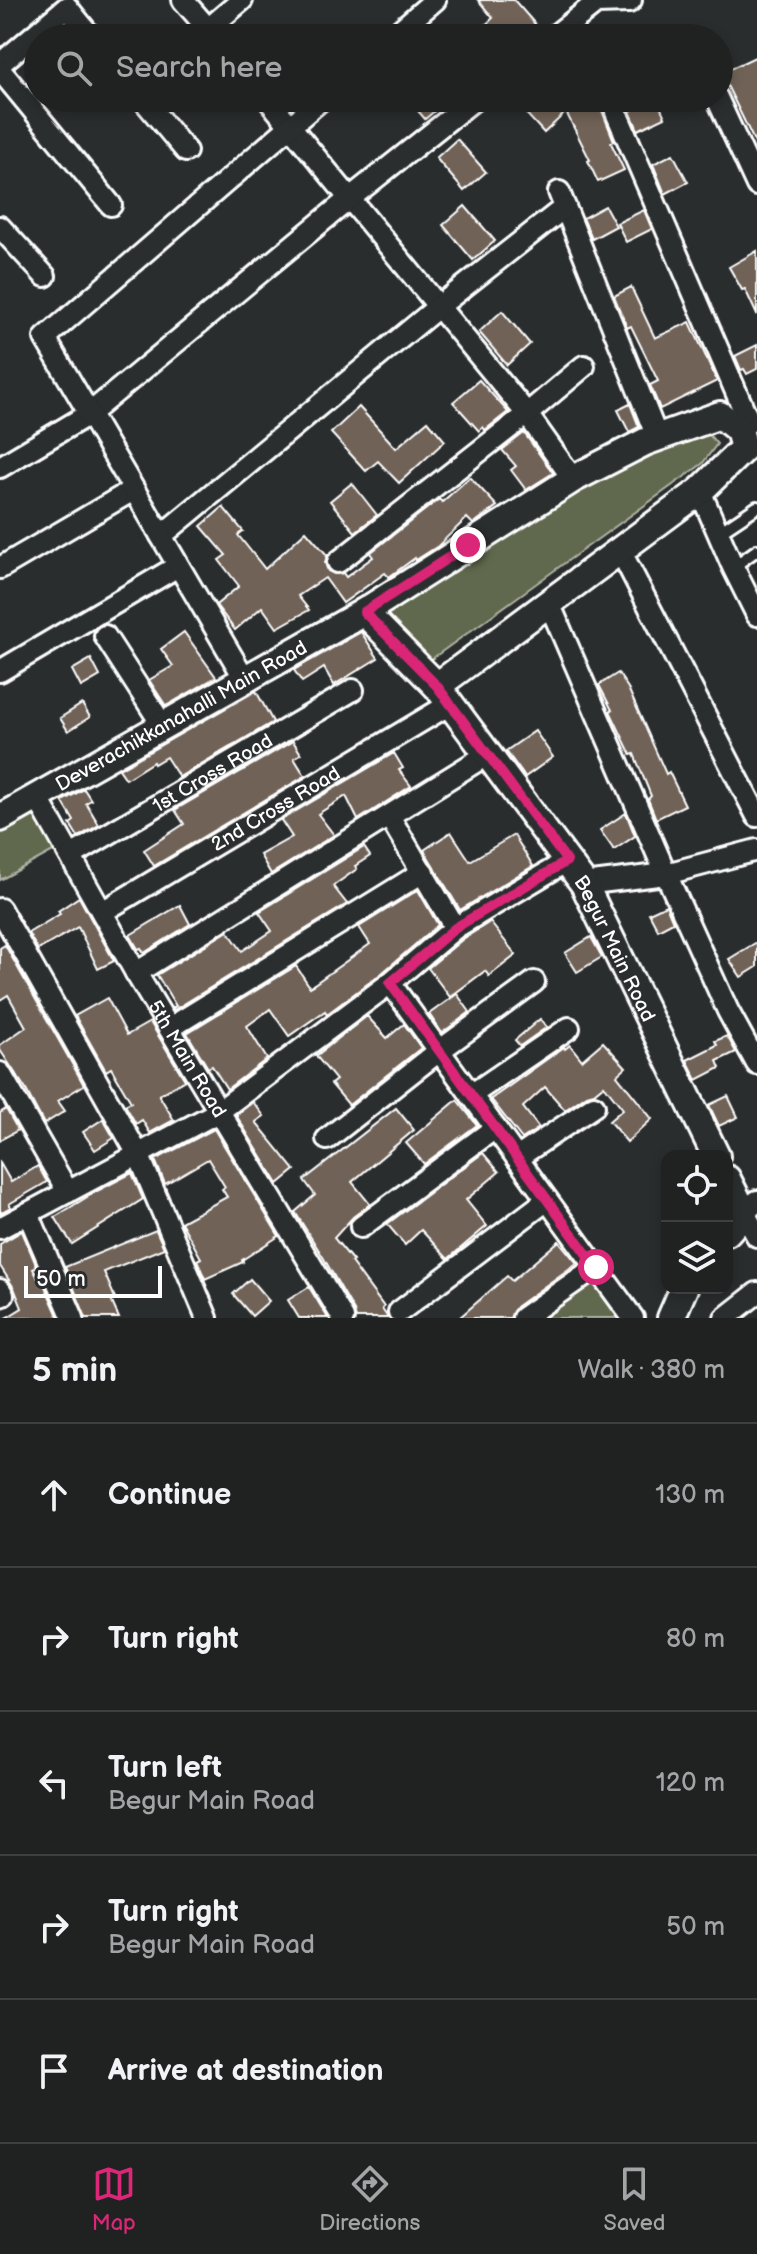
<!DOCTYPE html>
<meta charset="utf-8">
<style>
:root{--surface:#202222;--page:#2d2f2f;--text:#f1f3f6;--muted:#a2a4a5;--line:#3d3f40;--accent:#db2777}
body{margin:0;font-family:"Balsamiq Sans",sans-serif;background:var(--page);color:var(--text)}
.controls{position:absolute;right:24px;bottom:24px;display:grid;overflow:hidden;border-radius:16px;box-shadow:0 4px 12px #0003}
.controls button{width:72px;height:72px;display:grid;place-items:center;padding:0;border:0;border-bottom:2px solid var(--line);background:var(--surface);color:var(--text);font:40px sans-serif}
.scale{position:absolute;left:24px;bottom:20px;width:138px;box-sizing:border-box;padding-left:8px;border:4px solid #fff;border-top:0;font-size:22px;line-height:28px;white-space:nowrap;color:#fff;-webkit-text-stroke:6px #2a2d2e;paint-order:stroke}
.stop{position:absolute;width:24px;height:24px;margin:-18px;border:6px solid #db2777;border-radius:50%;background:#fff}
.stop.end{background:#db2777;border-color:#fff;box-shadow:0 2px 8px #0008}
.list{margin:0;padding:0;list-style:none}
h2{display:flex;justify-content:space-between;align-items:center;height:104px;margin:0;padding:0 32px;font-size:34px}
h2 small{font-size:26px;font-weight:400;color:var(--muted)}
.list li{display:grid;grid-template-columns:52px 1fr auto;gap:24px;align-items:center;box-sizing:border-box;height:144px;padding:0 32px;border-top:2px solid var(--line)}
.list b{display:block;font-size:30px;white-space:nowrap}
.list p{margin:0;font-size:26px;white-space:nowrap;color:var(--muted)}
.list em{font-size:26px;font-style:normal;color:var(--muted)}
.icon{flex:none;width:44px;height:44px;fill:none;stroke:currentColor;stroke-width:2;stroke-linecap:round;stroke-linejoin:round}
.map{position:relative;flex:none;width:757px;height:1318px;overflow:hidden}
.search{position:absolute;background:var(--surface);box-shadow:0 4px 12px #0003;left:24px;right:24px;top:24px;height:88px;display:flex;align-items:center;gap:20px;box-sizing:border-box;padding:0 28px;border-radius:44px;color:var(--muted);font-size:30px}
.sheet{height:824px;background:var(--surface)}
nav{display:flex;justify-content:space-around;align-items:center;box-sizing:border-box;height:112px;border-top:2px solid var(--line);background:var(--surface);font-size:22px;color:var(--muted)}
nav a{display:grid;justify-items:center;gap:4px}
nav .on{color:var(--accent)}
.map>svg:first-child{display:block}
.green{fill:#61674e;stroke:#b0b3a6;stroke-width:2}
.building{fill:#706257;stroke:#fff;stroke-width:2}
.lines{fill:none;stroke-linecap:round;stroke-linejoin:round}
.service-casing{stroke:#fff;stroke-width:16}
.minor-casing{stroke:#fff;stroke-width:26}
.tertiary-casing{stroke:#fff;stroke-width:32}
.service{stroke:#2a2d2e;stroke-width:10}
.minor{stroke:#2a2d2e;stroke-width:20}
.tertiary{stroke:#2a2d2e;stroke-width:26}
.route{stroke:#db2777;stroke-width:10}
.labels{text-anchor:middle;stroke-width:6;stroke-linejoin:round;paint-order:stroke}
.street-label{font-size:20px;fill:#fff;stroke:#2a2d2e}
</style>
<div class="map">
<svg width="757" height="1318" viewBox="0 0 757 1318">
<rect width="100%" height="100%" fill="#2a2d2e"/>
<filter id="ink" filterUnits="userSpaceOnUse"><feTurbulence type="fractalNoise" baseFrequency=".0125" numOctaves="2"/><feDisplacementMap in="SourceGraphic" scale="16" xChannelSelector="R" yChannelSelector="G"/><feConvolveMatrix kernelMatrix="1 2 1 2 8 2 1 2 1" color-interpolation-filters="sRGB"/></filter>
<g filter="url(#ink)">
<g class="green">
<polygon points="706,431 717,444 702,464 426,663 377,613 591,482"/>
<polygon points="34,812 55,850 0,880 0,830"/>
<polygon points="591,1279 622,1318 543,1318"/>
</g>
<g class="building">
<polygon points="478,0 514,0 535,24 519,38 471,38 493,18"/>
<polygon points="757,56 757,147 721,73"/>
<polygon points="407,98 450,98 425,119"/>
<polygon points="512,98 597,98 614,141 611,143 624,170 598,182 588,161 590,160 566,112 544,133"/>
<polygon points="656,98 665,117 638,130 630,111"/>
<polygon points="457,139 486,172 464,191 436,158"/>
<polygon points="673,154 688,182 665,194 653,164"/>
<polygon points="465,206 495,241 473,260 443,225"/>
<polygon points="605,206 616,226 592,239 583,218"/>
<polygon points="644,210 652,229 626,242 617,223"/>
<polygon points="757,251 757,315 745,289 742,290 729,267"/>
<polygon points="631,287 655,338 690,322 717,381 660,409 650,385 658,381 631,326 627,328 614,296"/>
<polygon points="502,311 530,344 507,365 479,332"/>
<polygon points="757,345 757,369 747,374 744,369 741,370 735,356"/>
<polygon points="479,380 508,412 485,430 483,427 479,431 453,402"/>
<polygon points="630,404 639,427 629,432 618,410"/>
<polygon points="359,407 396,448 428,421 445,441 399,483 378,461 366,471 331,433"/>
<polygon points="524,433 553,473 526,490 511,470 516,466 502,450"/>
<polygon points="470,477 497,506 473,524 467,518 438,546 416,560 415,558 389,577 385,573 343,603 325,578 298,596 309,610 277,628 262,607 235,630 216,605 239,586 219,560 226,555 201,526 223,507 243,531 238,535 265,569 306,531 327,555 325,563 328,571 334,574 343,573 346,577 373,557 370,553 439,499 442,502"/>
<polygon points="352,483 377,515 355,532 330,501"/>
<polygon points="184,632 216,677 166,706 149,680 173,666 161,649"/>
<polygon points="361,632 378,658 334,685 324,668 302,682 294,670"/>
<polygon points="91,659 100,676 81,687 72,670"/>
<polygon points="618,673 628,688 666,774 669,772 685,805 656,819 648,799 651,796 634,754 631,755 610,711 612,710 599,685"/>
<polygon points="256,691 273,722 179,777 166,757 154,764 153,762 126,779 119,769"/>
<polygon points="82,704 90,717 68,731 60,718"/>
<polygon points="535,731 553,757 525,777 506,751"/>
<polygon points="293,741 301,754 294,758 305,776 154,866 144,850 184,824 175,810"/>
<polygon points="394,753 403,768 399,770 411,786 358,820 346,796 318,814 334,835 271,874 260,855 292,837 281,820"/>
<polygon points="84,789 91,800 86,803 99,825 78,837 70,824 74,821 62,801"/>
<polygon points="626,813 635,836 614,850 600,830"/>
<polygon points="451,832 470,861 514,835 533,866 460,910 424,850"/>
<polygon points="364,847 370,856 355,866 357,869 333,886 347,904 174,1010 172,1008 176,1006 157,975 228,931 242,951 272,931 259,912"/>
<polygon points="418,890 438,925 382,973 327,1014 325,1011 289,1036 270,1009 247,1026 267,1059 227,1089 212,1066 208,1068 187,1033 296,966 310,987 370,944 359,927"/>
<polygon points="79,897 114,961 98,969 78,927 38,950 28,933 60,914 58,911"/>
<polygon points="180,905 190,924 144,953 141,948 138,949 130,935"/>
<polygon points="666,905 673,922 658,930 649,913"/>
<polygon points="490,922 516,955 489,976 485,971 450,997 428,968 463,939"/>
<polygon points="591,937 602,957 577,972 565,953"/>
<polygon points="757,942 757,967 741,977 729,959"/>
<polygon points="5,945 84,1085 58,1101 65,1111 44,1124 25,1088 0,1050 0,1045 26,1027 8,995 0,1000 0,948"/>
<polygon points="457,994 470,1012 442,1033 429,1014"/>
<polygon points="107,998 127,1035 150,1022 185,1080 159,1095 174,1120 150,1133 142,1120 136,1124 125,1105 131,1102 111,1068 106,1071 75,1016"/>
<polygon points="367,1016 387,1038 404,1024 421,1048 349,1105 331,1084 336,1080 316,1056"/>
<polygon points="540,1019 547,1027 520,1046 515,1040"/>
<polygon points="727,1036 736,1052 717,1061 720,1068 697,1080 687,1060 717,1045 715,1041"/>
<polygon points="603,1042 626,1067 617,1075 652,1119 627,1142 609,1121 623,1109 604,1085 594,1093 587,1095 565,1110 545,1087 523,1107 539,1128 522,1139 491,1099 564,1047 565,1049 570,1045 582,1060"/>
<polygon points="728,1096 738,1117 719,1126 709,1105"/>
<polygon points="457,1100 477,1125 424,1164 406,1143"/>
<polygon points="253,1102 264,1116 256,1122 295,1170 278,1184 236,1115"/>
<polygon points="396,1108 414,1130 352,1182 370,1204 353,1217 334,1238 353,1261 351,1262 384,1307 382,1309 388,1318 356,1318 354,1311 323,1257 295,1212 315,1195 304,1180"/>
<polygon points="6,1109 18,1130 0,1140 0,1113"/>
<polygon points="103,1119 114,1138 95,1150 83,1132"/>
<polygon points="214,1129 279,1236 242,1260 243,1262 205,1279 197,1260 201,1258 181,1222 227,1197 222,1189 225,1187 208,1159 165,1184 155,1160"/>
<polygon points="483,1153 499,1172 466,1200 487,1226 448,1259 421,1230 405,1245 387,1224"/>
<polygon points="0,1163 11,1182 38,1166 47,1182 9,1204 11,1207 0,1213"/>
<polygon points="132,1173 143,1199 72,1244 55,1217 95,1192"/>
<polygon points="156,1230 164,1248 104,1272 115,1298 111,1300 119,1318 86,1318 65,1267"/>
<polygon points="22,1231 37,1267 33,1269 38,1278 41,1277 59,1318 6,1318 22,1308 14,1288 0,1266 0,1244"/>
<polygon points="559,1241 577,1263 516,1307 510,1318 459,1318 507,1276 512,1281"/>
<polygon points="250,1279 269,1301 252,1316 233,1294"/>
<polygon points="309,1287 328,1318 299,1318 288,1300"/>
</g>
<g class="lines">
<g class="service-casing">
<g id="service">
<polyline points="718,533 757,507"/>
<polyline points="733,567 757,550"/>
</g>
</g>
<g class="minor-casing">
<g id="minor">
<polyline points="183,0 216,38"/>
<polyline points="208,29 242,0"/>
<polyline points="391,38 435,0"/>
<polyline points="552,38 596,3 629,2 631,0"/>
<polyline points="0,64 67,7 92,38"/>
<polyline points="0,70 111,205"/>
<polyline points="142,98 186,151"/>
<polyline points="267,98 527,414 573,479"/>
<polyline points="717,98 757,185"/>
<polyline points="616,112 749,422"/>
<polyline points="559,192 657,437"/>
<polyline points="0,227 45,276"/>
<polyline points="0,467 89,414 349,199 476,98"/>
<polyline points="700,491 733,567 757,615"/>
<polyline points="161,536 438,307 565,207"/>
<polyline points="620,550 757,816"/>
<polyline points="338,562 527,414 584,366"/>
<polyline points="0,568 133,490"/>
<polyline points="549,603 666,874 728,1011 757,1064"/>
<polyline points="105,636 163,726"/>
<polyline points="0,671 178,566"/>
<polyline points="245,679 45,338 323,98"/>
<path id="s1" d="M37 797 136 973 343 1318"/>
<polyline points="389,816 455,928"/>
<path id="s2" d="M71 856 353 690"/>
<polyline points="584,884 666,874 757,850"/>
<polyline points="0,909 139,1156 207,1318"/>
<path id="s3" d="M102 912 450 704"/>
<polyline points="136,973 488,754"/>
<polyline points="390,983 633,1318"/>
<polyline points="170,1028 423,872"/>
<polyline points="0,1073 68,1192"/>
<polyline points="471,1095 569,1028"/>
<polyline points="327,1139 439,1051 534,982"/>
<polyline points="517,1158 594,1106"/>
<polyline points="757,1201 744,1213 757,1236"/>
<polyline points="28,1213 73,1318"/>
<polyline points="361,1227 495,1128"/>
<polyline points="0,1228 218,1112 390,983 455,928 567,861"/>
<polyline points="0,1290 3,1295 0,1296"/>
<polyline points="399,1312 547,1200"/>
<polyline points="523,1318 596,1267"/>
<polyline points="725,1318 757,1293"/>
</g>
</g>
<g class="tertiary-casing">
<g id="tertiary">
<path id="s4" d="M364 612 437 686 584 884 716 1156"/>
<path id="s5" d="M0 818 364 612 573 479 645 442 720 415 739 430 744 448 700 491 437 686"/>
<polyline points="727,1179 744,1213 727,1232"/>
<polyline points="671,1318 684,1288"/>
</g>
</g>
<use href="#service" class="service"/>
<use href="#minor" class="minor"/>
<use href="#tertiary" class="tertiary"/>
</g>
</g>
<g class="lines" filter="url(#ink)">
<polyline class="route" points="468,545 364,612 437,686 567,861 455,928 390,983 596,1267"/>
</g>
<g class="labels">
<g class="street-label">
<text dy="7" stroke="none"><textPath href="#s5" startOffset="208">Deverachikkanahalli Main Road</textPath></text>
<text dy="7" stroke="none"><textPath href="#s2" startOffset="164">1st Cross Road</textPath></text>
<text dy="7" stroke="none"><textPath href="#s3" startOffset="202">2nd Cross Road</textPath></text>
<text dy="7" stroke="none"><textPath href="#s4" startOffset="422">Begur Main Road</textPath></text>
<text dy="7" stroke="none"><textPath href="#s1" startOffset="302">5th Main Road</textPath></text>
</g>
</g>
</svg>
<div class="controls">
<button><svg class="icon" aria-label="locate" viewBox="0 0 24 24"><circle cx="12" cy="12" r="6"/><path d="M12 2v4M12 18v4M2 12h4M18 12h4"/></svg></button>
<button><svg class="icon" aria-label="layers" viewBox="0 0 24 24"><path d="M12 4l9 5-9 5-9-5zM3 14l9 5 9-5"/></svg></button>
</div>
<div class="scale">50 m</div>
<div class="stop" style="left:596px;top:1267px"></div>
<div class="stop end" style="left:468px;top:545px"></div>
<div class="search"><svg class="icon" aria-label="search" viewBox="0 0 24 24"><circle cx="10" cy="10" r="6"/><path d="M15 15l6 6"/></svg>Search here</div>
</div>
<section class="sheet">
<h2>5 min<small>Walk · 380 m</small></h2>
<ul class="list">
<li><svg class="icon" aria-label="ahead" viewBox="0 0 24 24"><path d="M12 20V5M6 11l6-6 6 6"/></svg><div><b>Continue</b></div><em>130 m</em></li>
<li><svg class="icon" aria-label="right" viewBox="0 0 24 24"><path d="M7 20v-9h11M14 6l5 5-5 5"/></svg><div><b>Turn right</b></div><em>80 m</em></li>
<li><svg class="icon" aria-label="left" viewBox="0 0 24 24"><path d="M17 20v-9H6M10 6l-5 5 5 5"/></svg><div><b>Turn left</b><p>Begur Main Road</p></div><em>120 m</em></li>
<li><svg class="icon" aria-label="right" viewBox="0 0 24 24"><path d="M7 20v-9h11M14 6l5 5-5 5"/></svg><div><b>Turn right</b><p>Begur Main Road</p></div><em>50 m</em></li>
<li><svg class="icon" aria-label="arrive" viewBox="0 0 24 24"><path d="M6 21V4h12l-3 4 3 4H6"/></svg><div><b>Arrive at destination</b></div></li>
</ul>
</section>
<nav>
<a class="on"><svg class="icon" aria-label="map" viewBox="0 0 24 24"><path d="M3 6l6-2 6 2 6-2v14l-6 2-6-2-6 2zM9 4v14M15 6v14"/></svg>Map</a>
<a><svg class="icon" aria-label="directions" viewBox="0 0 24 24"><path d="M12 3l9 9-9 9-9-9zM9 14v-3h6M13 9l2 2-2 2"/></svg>Directions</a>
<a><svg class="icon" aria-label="saved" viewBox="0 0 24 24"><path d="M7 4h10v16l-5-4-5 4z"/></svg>Saved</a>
</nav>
